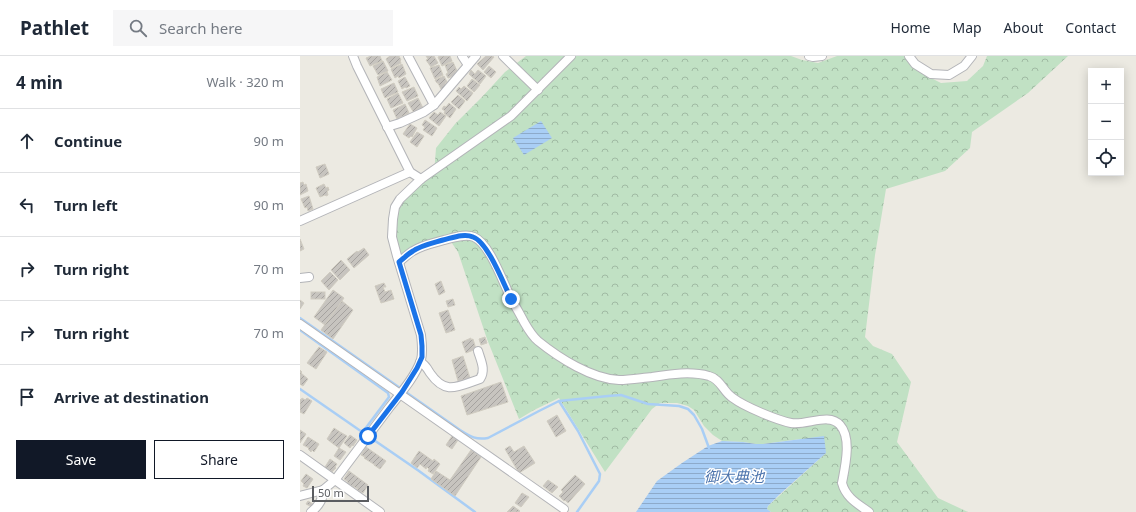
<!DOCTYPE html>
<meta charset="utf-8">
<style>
:root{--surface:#fff;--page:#f6f6f7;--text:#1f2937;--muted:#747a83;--line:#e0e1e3;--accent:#111827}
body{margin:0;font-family:"Noto Sans","Noto Sans JP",sans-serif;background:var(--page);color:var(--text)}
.controls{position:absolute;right:12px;top:12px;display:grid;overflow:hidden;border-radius:0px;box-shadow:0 2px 10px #0003}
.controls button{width:36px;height:36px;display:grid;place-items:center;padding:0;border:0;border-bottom:1px solid var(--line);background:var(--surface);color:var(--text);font:20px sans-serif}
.scale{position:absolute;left:12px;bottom:10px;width:57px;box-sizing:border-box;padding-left:4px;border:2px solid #5b5d61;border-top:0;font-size:11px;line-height:14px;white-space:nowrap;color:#5b5d61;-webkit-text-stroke:3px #fff;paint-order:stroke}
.stop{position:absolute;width:12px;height:12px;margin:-9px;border:3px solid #1a73e8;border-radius:50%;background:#fff}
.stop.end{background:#1a73e8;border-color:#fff;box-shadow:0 1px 4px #0008}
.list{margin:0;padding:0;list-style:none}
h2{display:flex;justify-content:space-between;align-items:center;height:52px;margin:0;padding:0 16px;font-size:17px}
h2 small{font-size:13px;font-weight:400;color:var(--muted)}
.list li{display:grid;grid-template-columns:26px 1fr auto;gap:12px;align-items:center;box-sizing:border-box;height:64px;padding:0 16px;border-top:1px solid var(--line)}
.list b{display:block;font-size:15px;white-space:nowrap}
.list em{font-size:13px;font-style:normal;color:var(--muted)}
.actions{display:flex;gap:8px;padding:12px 16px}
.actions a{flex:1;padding:9px 0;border:1px solid var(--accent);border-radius:0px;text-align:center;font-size:14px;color:var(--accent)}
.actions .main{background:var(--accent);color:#fff}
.icon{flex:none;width:22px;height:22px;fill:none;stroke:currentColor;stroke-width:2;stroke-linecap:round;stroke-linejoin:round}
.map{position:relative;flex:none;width:836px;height:456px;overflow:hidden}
header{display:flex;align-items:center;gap:24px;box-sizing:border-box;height:56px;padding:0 20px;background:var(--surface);border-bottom:1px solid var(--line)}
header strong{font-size:19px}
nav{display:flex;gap:22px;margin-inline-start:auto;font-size:14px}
.search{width:280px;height:36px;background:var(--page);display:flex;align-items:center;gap:10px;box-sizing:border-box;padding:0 14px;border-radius:0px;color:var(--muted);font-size:15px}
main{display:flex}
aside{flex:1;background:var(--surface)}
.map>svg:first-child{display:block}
.forest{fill:url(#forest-crowns)}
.water{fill:url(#water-rules)}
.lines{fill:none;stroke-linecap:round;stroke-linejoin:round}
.stream{stroke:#a9cef5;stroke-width:2.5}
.building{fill:url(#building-hatch);stroke:#d0ccc1}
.minor-casing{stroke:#b3b4b8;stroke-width:10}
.minor{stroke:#fff;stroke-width:8}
.route{stroke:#1a73e8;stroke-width:5}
.labels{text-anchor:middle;stroke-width:3;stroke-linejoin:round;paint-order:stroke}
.water-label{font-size:15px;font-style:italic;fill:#4c74ad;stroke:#fff}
</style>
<header>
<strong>Pathlet</strong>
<div class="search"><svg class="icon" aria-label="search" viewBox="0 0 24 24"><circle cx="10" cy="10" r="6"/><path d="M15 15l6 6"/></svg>Search here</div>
<nav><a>Home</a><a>Map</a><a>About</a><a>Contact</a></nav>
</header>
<main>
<aside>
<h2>4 min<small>Walk · 320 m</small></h2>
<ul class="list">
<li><svg class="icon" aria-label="ahead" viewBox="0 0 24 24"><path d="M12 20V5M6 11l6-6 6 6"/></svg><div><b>Continue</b></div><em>90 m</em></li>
<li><svg class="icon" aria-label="left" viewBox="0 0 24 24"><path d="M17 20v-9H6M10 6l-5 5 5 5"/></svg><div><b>Turn left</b></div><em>90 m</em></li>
<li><svg class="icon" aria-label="right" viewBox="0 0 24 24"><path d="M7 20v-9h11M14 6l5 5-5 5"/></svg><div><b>Turn right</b></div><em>70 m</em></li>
<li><svg class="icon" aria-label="right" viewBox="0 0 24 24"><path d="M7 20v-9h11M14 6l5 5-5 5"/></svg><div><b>Turn right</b></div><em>70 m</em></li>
<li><svg class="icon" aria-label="arrive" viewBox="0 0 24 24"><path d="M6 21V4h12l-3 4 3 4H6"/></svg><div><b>Arrive at destination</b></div></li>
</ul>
<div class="actions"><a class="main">Save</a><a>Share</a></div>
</aside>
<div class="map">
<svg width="836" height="456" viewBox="0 0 836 456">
<defs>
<pattern id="forest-crowns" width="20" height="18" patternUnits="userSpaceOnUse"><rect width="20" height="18" fill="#c1e1c4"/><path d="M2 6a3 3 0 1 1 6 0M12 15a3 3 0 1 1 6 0" fill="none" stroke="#a0baa3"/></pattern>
<pattern id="water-rules" width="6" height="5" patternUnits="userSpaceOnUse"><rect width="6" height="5" fill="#a9cef5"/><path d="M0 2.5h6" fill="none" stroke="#8daaca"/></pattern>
<pattern id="building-hatch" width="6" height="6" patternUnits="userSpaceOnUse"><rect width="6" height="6" fill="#c7c4bf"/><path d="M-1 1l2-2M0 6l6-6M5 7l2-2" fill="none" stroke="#a5a29f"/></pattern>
</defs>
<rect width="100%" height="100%" fill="#eceae2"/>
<polygon class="forest" points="226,0 491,0 502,4 518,7 537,0 606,0 616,13 623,18 641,27 667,25 683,10 687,0 768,0 728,37 672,76 670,92 645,115 586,133 575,199 565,281 573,290 592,298 611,326 597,386 638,442 668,456 471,456 467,453 468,450 526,397 501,383 463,388 456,388 443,386 422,385 413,379 404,370 394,354 388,350 377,347 360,347 352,353 305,416 259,342 234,354 219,363 187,283 158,196 147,180 103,199 98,199 95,184 98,158 101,146 110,137 134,118 136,92 155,68 182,41 205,16"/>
<g class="water">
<polygon points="241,65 252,82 224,99 213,82"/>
<polygon points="524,380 526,397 479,439 468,450 467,453 471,456 484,456 336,456 357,425 382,407 408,390 422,385 443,386 456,388 463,388"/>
</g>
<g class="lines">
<g class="stream">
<path d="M0 262 160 374C171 381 176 384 188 382L239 355 259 345 308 340 321 339 348 348 379 350 388 353 394 359 402 373 409 392"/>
<polyline points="0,274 88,337 89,341 62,377"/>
<polyline points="0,333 65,378"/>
<polyline points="259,345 278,375 300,418 299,425 277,456"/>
<polyline points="71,382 119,415 175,456"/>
</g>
</g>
<g class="building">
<polygon points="71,0 80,0 82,5 70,10 66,2"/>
<polygon points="90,0 99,0 101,4 100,5 101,7 91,12 86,3"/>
<polygon points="126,0 134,0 138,7 131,11 126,4 128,3"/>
<polygon points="140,0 150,0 152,5 142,10 138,1"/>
<polygon points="186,0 192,0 194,1 183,14 177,8"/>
<polygon points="83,5 88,15 78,19 73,10"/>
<polygon points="153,6 157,15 155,16 156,19 148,22 146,18 148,17 145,9"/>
<polygon points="102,8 106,18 99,22 98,20 95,22 91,13"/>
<polygon points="139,9 143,19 135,23 130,12"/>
<polygon points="189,10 196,16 191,22 184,16"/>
<polygon points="171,14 175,18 178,14 186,20 180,28 169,18"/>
<polygon points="87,16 92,24 80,30 77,21"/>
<polygon points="144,20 147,26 145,27 147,31 141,33 138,27 137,27 135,24"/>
<polygon points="105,21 110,30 106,32 105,31 102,33 98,25"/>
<polygon points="172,23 180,29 174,36 167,30"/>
<polygon points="94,27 98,36 85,42 81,33"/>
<polygon points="164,30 173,37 167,45 156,35 159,31 161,33"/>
<polygon points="114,31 118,40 107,45 102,36"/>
<polygon points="98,37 103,47 91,52 87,43"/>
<polygon points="158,39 165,45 159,53 151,46"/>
<polygon points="118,42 123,52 114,57 108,47"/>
<polygon points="149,47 156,53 150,62 144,57 145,55 142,53 144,50 146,51"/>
<polygon points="105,48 109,57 97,63 93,54"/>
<polygon points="134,56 138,59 140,56 146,60 139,70 129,62"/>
<polygon points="125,64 137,72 132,80 123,74 125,71 122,69"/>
<polygon points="110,68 117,72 112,81 111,80 109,82 103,78"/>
<polygon points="117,76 124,80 117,91 110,86"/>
<polygon points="25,108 29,118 20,122 16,111"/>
<polygon points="3,126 4,129 6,128 8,135 0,139 0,127"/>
<polygon points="24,128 26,132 28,131 29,134 27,135 28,139 26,140 25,139 20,141 16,132"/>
<polygon points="9,140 13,153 8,155 7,151 5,152 1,143"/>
<polygon points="0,183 4,193 0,195"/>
<polygon points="64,192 69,199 54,212 47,203 57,195 58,196"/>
<polygon points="41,204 50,214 40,224 31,214"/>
<polygon points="30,216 38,224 29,234 21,225"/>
<polygon points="141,225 145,236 139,239 135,228"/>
<polygon points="84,227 86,231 83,231 85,236 91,234 94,243 81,247 75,230"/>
<polygon points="33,234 44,242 25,269 14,261"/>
<rect x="11" y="236" width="14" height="7"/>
<polygon points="153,243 155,249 148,251 146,245"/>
<polygon points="0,244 4,247 0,253"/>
<polygon points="42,245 53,254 33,283 21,274"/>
<polygon points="148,254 155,274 146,277 139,257"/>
<polygon points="185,281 187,287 181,289 179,283"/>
<polygon points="171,282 171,284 173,283 176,293 166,297 162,286"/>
<polygon points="19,291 27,296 16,313 7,307"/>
<polygon points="163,300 170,322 158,325 152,304"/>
<polygon points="0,314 2,316 1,317 8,323 3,330 0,328"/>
<polygon points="201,326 208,346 167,359 161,340"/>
<polygon points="2,342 5,344 7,342 12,345 4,358 0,356 0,343 1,344"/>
<polygon points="257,359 266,375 256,381 247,365"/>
<polygon points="34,372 40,376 32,387 27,383"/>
<polygon points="0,374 6,378 0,387"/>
<polygon points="40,376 47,380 39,392 32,387"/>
<polygon points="50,379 57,384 53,390 52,389 50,392 44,387"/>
<polygon points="152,380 158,384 152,393 146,389"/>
<polygon points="8,381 19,388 14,396 12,394 11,396 8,393 9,392 3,389"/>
<polygon points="210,390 214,396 224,390 235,407 219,417 205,393"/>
<polygon points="66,391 86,405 80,413 74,409 75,409 64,402 65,401 61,399"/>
<polygon points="39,392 46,396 40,404 34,400"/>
<polygon points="171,394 181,401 155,440 131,423 136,415 150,424"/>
<polygon points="119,395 133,405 134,403 140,408 133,418 128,415 129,413 127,411 126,413 120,408 117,412 111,407"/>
<polygon points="30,403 37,408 35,411 36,412 32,416 25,411"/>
<polygon points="49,415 68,429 63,437 57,434 58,433 47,427 48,426 44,423"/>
<polygon points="6,418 13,423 7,432 3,430 4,428 1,425"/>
<polygon points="275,419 285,428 268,447 265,444 264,445 259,440 263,436 261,434"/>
<polygon points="248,424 258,431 252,437 243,430"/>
<polygon points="222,437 229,441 221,451 215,447"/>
<polygon points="8,445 13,448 12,451 6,448"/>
<polygon points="213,450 220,455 219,456 207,456"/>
</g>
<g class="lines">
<g class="minor-casing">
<g id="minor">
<polyline points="53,0 57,10 110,116 121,123"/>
<polyline points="108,0 134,49"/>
<polyline points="162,0 168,9"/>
<polyline points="203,0 238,34"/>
<polyline points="509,0 513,1 522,0"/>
<polyline points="609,0 615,8 631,18 649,19 664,10 672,0"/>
<polyline points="87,71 100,67 124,56 134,49 176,0"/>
<polyline points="0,165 110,116"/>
<path d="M99 206C104 202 108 198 113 195 122 189 134 187 144 184 153 182 165 177 174 181 190 188 203 227 211 242 215 250 220 258 224 266 228 273 232 280 238 285 259 302 292 323 319 324 330 324 341 322 352 321 371 318 391 315 409 320 421 323 423 336 433 342 445 351 477 364 491 367 506 370 529 356 540 369 552 382 545 411 542 427 546 442 558 448 569 456"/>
<polyline points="0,222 9,221"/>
<polyline points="0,268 264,453"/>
<path d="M120 306C125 308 127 312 130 317 146 340 158 330 180 323 186 314 181 305 178 295"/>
<polyline points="0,399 80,456"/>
<path d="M0 440 23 434 35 424C53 400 71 376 89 352 100 338 115 321 121 304 123 296 122 287 121 279L97 200 92 181 93 163 95 151 100 143 121 123 211 60 271 0"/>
<path d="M11 456C18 451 24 442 23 434"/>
</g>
</g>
<use href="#minor" class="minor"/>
</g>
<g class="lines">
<path class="route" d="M68 380 102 336 117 312 122 301V290L121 279 99 206C104 202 108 198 113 195 122 189 133 187 143 184 152 182 164 177 173 181 188 186 204 229 211 243"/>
</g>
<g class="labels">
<g class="water-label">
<text x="434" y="426">御大典池</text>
</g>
</g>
</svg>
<div class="controls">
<button>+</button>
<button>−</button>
<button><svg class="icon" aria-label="locate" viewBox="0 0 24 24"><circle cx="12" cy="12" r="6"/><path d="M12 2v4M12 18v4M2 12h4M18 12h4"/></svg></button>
</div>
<div class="scale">50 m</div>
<div class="stop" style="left:68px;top:380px"></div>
<div class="stop end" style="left:211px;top:243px"></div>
</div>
</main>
